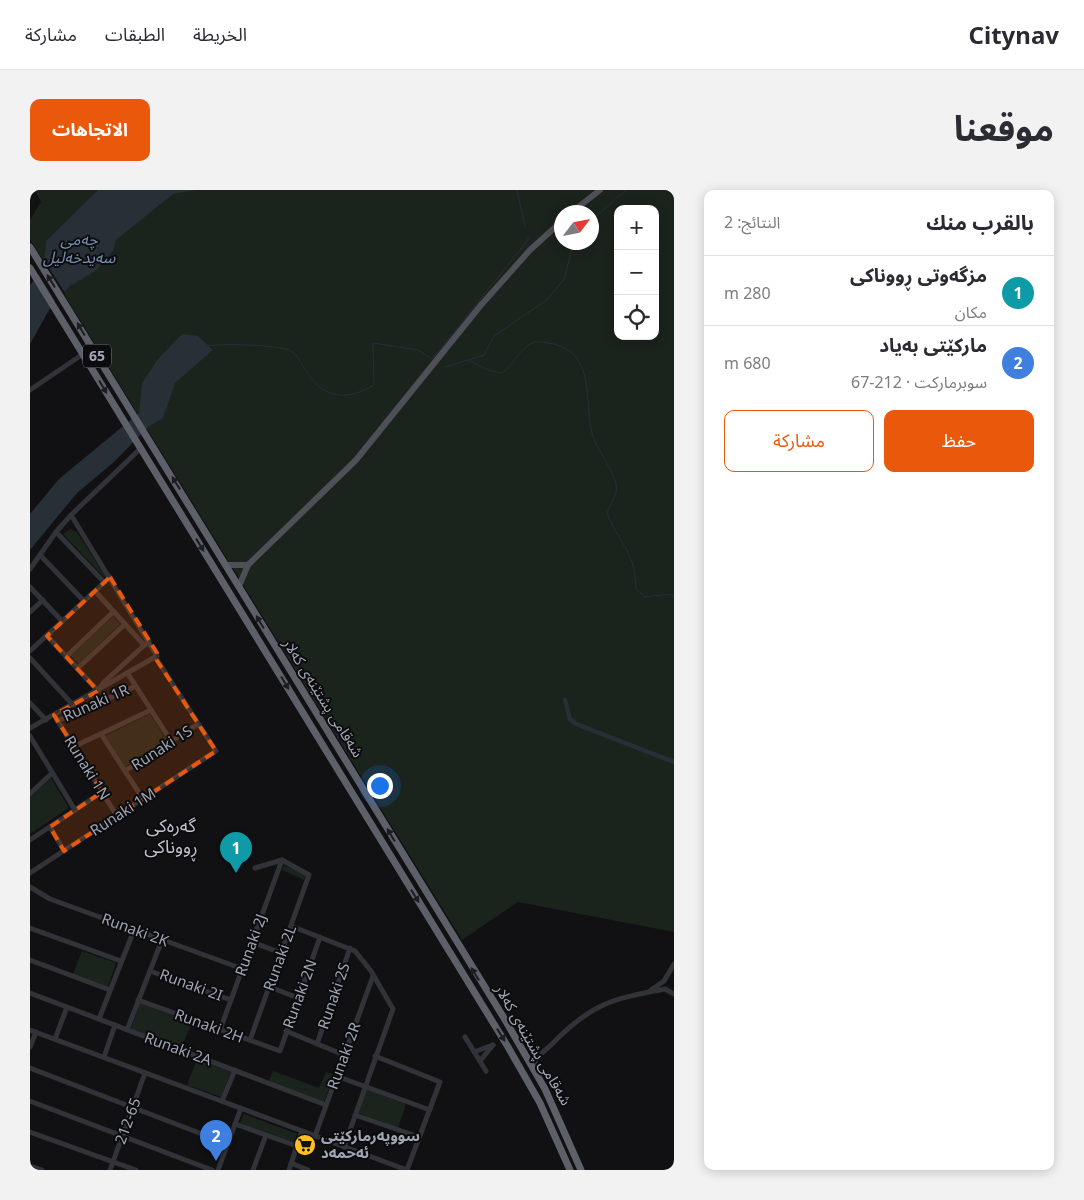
<!DOCTYPE html>
<html lang="ar">
<meta charset="utf-8">
<style>
:root{--surface:#fff;--page:#f2f2f3;--text:#2b2b33;--muted:#7c7c81;--line:#e1e1e2;--accent:#ea580c}
body{margin:0;font-family:"Noto Sans","Noto Sans Arabic",sans-serif;background:var(--page);color:var(--text);direction:rtl}
.controls{position:absolute;right:15px;top:15px;display:grid;overflow:hidden;border-radius:10px;box-shadow:0 2px 12px #0003}
.controls button{width:45px;height:45px;display:grid;place-items:center;padding:0;border:0;border-bottom:1px solid var(--line);background:var(--surface);color:var(--text);font:25px sans-serif}
.compass{position:absolute;left:524px;top:15px;width:45px;height:45px;border-radius:50%;background:var(--surface);box-shadow:0 2px 12px #0003;rotate:58deg}
.you{position:absolute;left:349px;top:595px;width:18px;height:18px;margin:-12px;border:4px solid #fff;border-radius:50%;background:#1a73e8;box-shadow:0 0 0 8px #1a73e833}
.badge{display:grid;place-items:center;width:32px;height:32px;border-radius:50%;background:var(--accent);color:#fff;font-size:16px;font-weight:700}
.pin{position:absolute;translate:-50% -41px;filter:drop-shadow(0 1px 2px #0008)}
.pin::after{content:'';position:absolute;top:26px;width:18px;height:15px;background:inherit;clip-path:polygon(0 0,100% 0,50% 100%)}
.list{margin:0;padding:0;list-style:none}
h2{display:flex;justify-content:space-between;align-items:center;height:65px;margin:0;padding:0 20px;font-size:21px}
h2 small{font-size:16px;font-weight:400;color:var(--muted)}
.list li{display:grid;grid-template-columns:32px 1fr auto;gap:15px;align-items:center;box-sizing:border-box;height:70px;padding:0 20px;border-top:1px solid var(--line)}
.list b{display:block;font-size:19px;white-space:nowrap}
.list p{margin:0;font-size:16px;white-space:nowrap;color:var(--muted)}
.list em{font-size:16px;font-style:normal;color:var(--muted)}
.actions{display:flex;gap:10px;padding:15px 20px}
.actions a{flex:1;padding:11px 0;border:1px solid var(--accent);border-radius:10px;text-align:center;font-size:18px;color:var(--accent)}
.actions .main{background:var(--accent);color:#fff}
.icon{flex:none;width:28px;height:28px;fill:none;stroke:currentColor;stroke-width:2;stroke-linecap:round;stroke-linejoin:round}
.map{position:relative;flex:none;width:644px;height:980px;overflow:hidden;direction:ltr;border-radius:10px}
header{display:flex;align-items:center;gap:30px;box-sizing:border-box;height:70px;padding:0 25px;background:var(--surface);border-bottom:1px solid var(--line)}
header strong{font-size:24px}
nav{display:flex;gap:28px;margin-inline-start:auto;font-size:18px}
.intro{display:flex;align-items:center;justify-content:space-between;box-sizing:border-box;height:120px;padding:0 30px}
h1{margin:0;font-size:35px}
.button{padding:12px 22px;border-radius:10px;background:var(--accent);color:#fff;font-size:18px;font-weight:700}
main{display:flex;gap:30px;padding:0 30px}
aside{flex:1;background:var(--surface);border-radius:10px;box-shadow:0 2px 12px #0003}
.map>svg:first-child{display:block}
.green{fill:#1b231d;fill-rule:evenodd}
.water{fill:#272f37}
.pier{fill:#111113}
.lines{fill:none;stroke-linecap:round;stroke-linejoin:round}
.stream{stroke:#272f37;stroke-width:1}
.canal{stroke:#272f37;stroke-width:4.5}
.minor{stroke:#323338;stroke-width:5}
.major{stroke:#4e4f57;stroke-width:6}
.highway{stroke:#5e6069;stroke-width:7}
.oneway{fill:#1c1d20}
.marked{fill:#e8590c;fill-opacity:0.2;stroke:#e8590c;stroke-width:4;stroke-dasharray:10 6;stroke-linejoin:round}
.labels{text-anchor:middle;stroke-width:4;stroke-linejoin:round;paint-order:stroke}
.shield{fill:#0c0c0e;stroke:#747883;stroke-width:1}
.shield-label{font-size:14px;font-weight:bold;fill:#a1a6b5}
.street-label{font-size:15px;fill:#a1a6b5;stroke:#0c0c0e}
.poi-label{font-size:15px;font-weight:bold;fill:#a1a6b5;stroke:#0c0c0e;text-anchor:start}
.water-label{font-size:16px;font-style:italic;fill:#7592b3;stroke:#0c0c0e}
.quarter-label{font-size:18px;fill:#c3c6d0;stroke:#0c0c0e}
</style>
<header>
<strong>Citynav</strong>
<nav><a>الخريطة</a><a>الطبقات</a><a>مشاركة</a></nav>
</header>
<div class="intro"><h1>موقعنا</h1><a class="button">الاتجاهات</a></div>
<main>
<aside>
<h2>بالقرب منك<small>النتائج: 2</small></h2>
<ul class="list">
<li><span class="badge" style="background:#0f9aa8">1</span><div><b>مزگەوتی ڕووناکی</b><p>مكان</p></div><em>280 m</em></li>
<li><span class="badge" style="background:#3f7fe0">2</span><div><b>مارکێتی بەیاد</b><p>سوبرماركت · 212-67</p></div><em>680 m</em></li>
</ul>
<div class="actions"><a class="main">حفظ</a><a>مشاركة</a></div>
</aside>
<div class="map">
<svg width="644" height="980" viewBox="0 0 644 980">
<rect width="100%" height="100%" fill="#111113"/>
<g class="green">
<path d="M5 0H644V742L488 712 432 750 0 49V30L11 12ZM588 19H625V146H588ZM532 22H562V52H532Z"/>
<polygon points="40,339 47,342 75,386 74,387 33,344"/>
<polygon points="83,426 90,434 49,474 41,466"/>
<polygon points="120,524 137,551 95,577 75,546"/>
<polygon points="21,588 39,618 0,644 0,608"/>
<polygon points="254,675 276,685 274,690 252,680"/>
<polygon points="52,761 86,773 78,797 43,784"/>
<polygon points="110,813 162,833 151,858 101,839"/>
<polygon points="167,869 201,882 191,907 157,895"/>
<polygon points="243,881 289,898 296,882 304,885 294,912 239,891"/>
<polygon points="336,899 376,914 368,938 328,923"/>
<polygon points="214,924 267,944 264,952 210,933"/>
</g>
<g class="water">
<path d="M68 0H166L143 4 86 50 83 61 67 80 40 96 23 113 0 154V95C13 81 15 69 16 51Z"/>
<polygon points="152,144 168,146 183,160 145,193 133,228 118,237 85,271 47,303 0,360 0,324 29,289 109,223 112,193 128,169"/>
</g>
<polygon class="pier" points="14,70 35,103 26,113 7,82"/>
<g class="lines">
<g class="stream">
<polyline points="487,0 495,36"/>
<polyline points="562,30 596,0"/>
<path d="M178 156C192 153 246 155 259 160 269 165 271 175 278 184 296 210 319 210 344 195L343 153 388 160 402 169 498 50V47"/>
<path d="M438 170 458 180 471 183C486 175 492 150 510 152 568 156 553 205 562 243 566 260 590 287 586 302 584 309 580 316 577 323 583 341 596 354 602 372 605 380 605 390 606 399L615 407 639 404 644 406"/>
<polyline points="415,177 454,165 464,146 518,109 534,89 544,52"/>
</g>
<polyline class="canal" points="535,510 540,529 546,534 644,572"/>
<g class="minor">
<polyline points="0,200 53,164"/>
<polyline points="26,342 74,392"/>
<polyline points="10,365 54,411"/>
<polyline points="0,379 26,342 41,325 110,259"/>
<polyline points="0,397 32,431"/>
<polyline points="65,401 114,455"/>
<polyline points="0,422 13,410"/>
<polyline points="17,446 68,501 74,492 119,451"/>
<polyline points="0,461 80,387"/>
<polyline points="36,467 83,422"/>
<polyline points="0,468 43,515"/>
<polyline points="47,479 95,434"/>
<polyline points="98,484 141,551"/>
<polyline points="0,513 16,530"/>
<polyline points="24,525 87,626"/>
<polyline points="27,531 106,496"/>
<polyline points="0,538 127,466 41,325"/>
<polyline points="71,544 113,609"/>
<polyline points="0,546 45,620"/>
<polyline points="43,557 121,520"/>
<polyline points="95,581 168,534"/>
<polyline points="0,604 22,583"/>
<polyline points="20,637 34,661"/>
<polyline points="0,650 72,602"/>
<polyline points="225,678 252,670"/>
<polyline points="0,683 186,561 126,468"/>
<polyline points="0,697 20,709 213,779"/>
<polyline points="261,736 325,761 341,781 363,819 314,957"/>
<polyline points="0,738 91,771"/>
<polyline points="222,752 251,763"/>
<polyline points="0,770 80,800"/>
<polyline points="120,781 201,810"/>
<polyline points="240,797 268,808"/>
<polyline points="621,800 634,791 644,774"/>
<polyline points="0,803 296,915"/>
<polyline points="108,810 250,861 290,747"/>
<polyline points="69,829 104,740"/>
<polyline points="0,840 377,980"/>
<polyline points="97,840 132,750"/>
<polyline points="190,840 252,670"/>
<polyline points="256,841 314,865"/>
<polyline points="435,847 456,881"/>
<polyline points="25,849 37,817"/>
<polyline points="220,850 279,685 252,670"/>
<polyline points="287,854 320,758"/>
<polyline points="0,857 6,842"/>
<polyline points="444,862 463,855"/>
<polyline points="345,866 410,892 377,980"/>
<polyline points="74,867 85,835"/>
<polyline points="450,871 463,855"/>
<polyline points="0,878 198,954"/>
<path d="M503 878C505 866 514 862 522 854 561 814 581 809 635 799L644 804"/>
<polyline points="306,886 400,920"/>
<polyline points="0,911 182,980"/>
<polyline points="192,911 205,880"/>
<polyline points="325,925 389,947"/>
<polyline points="205,934 267,956"/>
<polyline points="0,942 106,980"/>
<polyline points="285,946 343,786"/>
<polyline points="261,973 278,980"/>
<polyline points="0,976 12,980"/>
<polyline points="80,980 115,883"/>
<polyline points="188,980 211,918"/>
<polyline points="223,980 236,945"/>
<polyline points="259,980 272,941"/>
</g>
<g class="major">
<polyline points="542,22 570,0"/>
<polyline points="196,375 218,375"/>
<polyline points="209,396 218,375 326,270 451,115 500,60 532,31"/>
</g>
<g class="highway">
<polyline points="0,57 474,828 515,899 551,980"/>
<polyline points="0,78 478,857 510,913 540,980"/>
</g>
</g>
<defs><path id="oneway-solid" d="M-6-.8H1V-3.2L6.5 0L1 3.2V.8H-6Z" transform="scale(1.25)"/></defs>
<g class="oneway">
<use href="#oneway-solid" transform="translate(21 91) rotate(-122)"/>
<use href="#oneway-solid" transform="translate(51 139) rotate(-121)"/>
<use href="#oneway-solid" transform="translate(73 197) rotate(59)"/>
<use href="#oneway-solid" transform="translate(146 293) rotate(-122)"/>
<use href="#oneway-solid" transform="translate(170 355) rotate(58)"/>
<use href="#oneway-solid" transform="translate(230 432) rotate(-121)"/>
<use href="#oneway-solid" transform="translate(255 493) rotate(59)"/>
<use href="#oneway-solid" transform="translate(361 645) rotate(-121)"/>
<use href="#oneway-solid" transform="translate(385 706) rotate(58)"/>
<use href="#oneway-solid" transform="translate(445 784) rotate(-122)"/>
<use href="#oneway-solid" transform="translate(471 845) rotate(58)"/>
</g>
<path class="marked" d="M80 387 127 463 126 469 186 561 34 661 20 637 72 602 24 525 68 501 17 446Z"/>
<defs>
<g id="supermarket-disc" transform="scale(1.125)"><circle r="9.5" fill="#fec01e" stroke="#0c0c0e"/><path d="M-6-5.5h2.5l.6 2H6L4.5 2H-2.5L-4.4-4H-6ZM-1.5 3.2a1.3 1.3 0 1 0 .1 0ZM3 3.2a1.3 1.3 0 1 0 .1 0Z" fill="#111"/></g>
</defs>
<g fill-rule="evenodd">
<use href="#supermarket-disc" x="275" y="955"/>
</g>
<g class="labels">
<rect class="shield" x="53" y="154.5" width="28" height="23" rx="4"/>
<g class="shield-label">
<text x="67" y="171">65</text>
</g>
<g class="street-label">
<text transform="translate(293 508) rotate(58)" y="5">شەقامی پشتێنەی کەلار</text>
<text transform="translate(66 513) rotate(-24)" y="5">Runaki 1R</text>
<text transform="translate(132 558) rotate(-33)" y="5">Runaki 1S</text>
<text transform="translate(57 578) rotate(58)" y="5">Runaki 1N</text>
<text transform="translate(93 622) rotate(-33)" y="5">Runaki 1M</text>
<text transform="translate(105 740) rotate(20)" y="5">Runaki 2K</text>
<text transform="translate(221 755) rotate(-70)" y="5">Runaki 2J</text>
<text transform="translate(250 768) rotate(-70)" y="5">Runaki 2L</text>
<text transform="translate(161 795) rotate(20)" y="5">Runaki 2I</text>
<text transform="translate(270 804) rotate(-70)" y="5">Runaki 2N</text>
<text transform="translate(304 806) rotate(-71)" y="5">Runaki 2S</text>
<text transform="translate(179 836) rotate(20)" y="5">Runaki 2H</text>
<text transform="translate(503 855) rotate(60)" y="5">شەقامی پشتێنەی کەلار</text>
<text transform="translate(148 859) rotate(20)" y="5">Runaki 2A</text>
<text transform="translate(314 866) rotate(-70)" y="5">Runaki 2R</text>
<text transform="translate(98 931) rotate(-70)" y="5">212-65</text>
</g>
<g class="poi-label">
<text x="291" y="951">سووپەرمارکێتی<tspan x="291" dy="17">ئەحمەد</tspan></text>
</g>
<g class="water-label">
<text x="49" y="55">چەمی<tspan x="49" dy="18">سەیدخەلیل</tspan></text>
</g>
<g class="quarter-label">
<text x="141" y="642">گەرەکی<tspan x="141" dy="21">ڕووناکی</tspan></text>
</g>
</g>
</svg>
<div class="controls">
<button>+</button>
<button>−</button>
<button><svg class="icon" aria-label="locate" viewBox="0 0 24 24"><circle cx="12" cy="12" r="6"/><path d="M12 2v4M12 18v4M2 12h4M18 12h4"/></svg></button>
</div>
<svg class="compass" viewBox="-18 -18 36 36"><path d="M0-13l5 13h-10z" fill="#e53935"/><path d="M0 13l5-13h-10z" fill="#7c7c81"/></svg>
<div class="you"></div>
<div class="pin badge" style="left:206px;top:683px;background:#0f9aa8">1</div>
<div class="pin badge" style="left:186px;top:971px;background:#3f7fe0">2</div>
</div>
</main>
